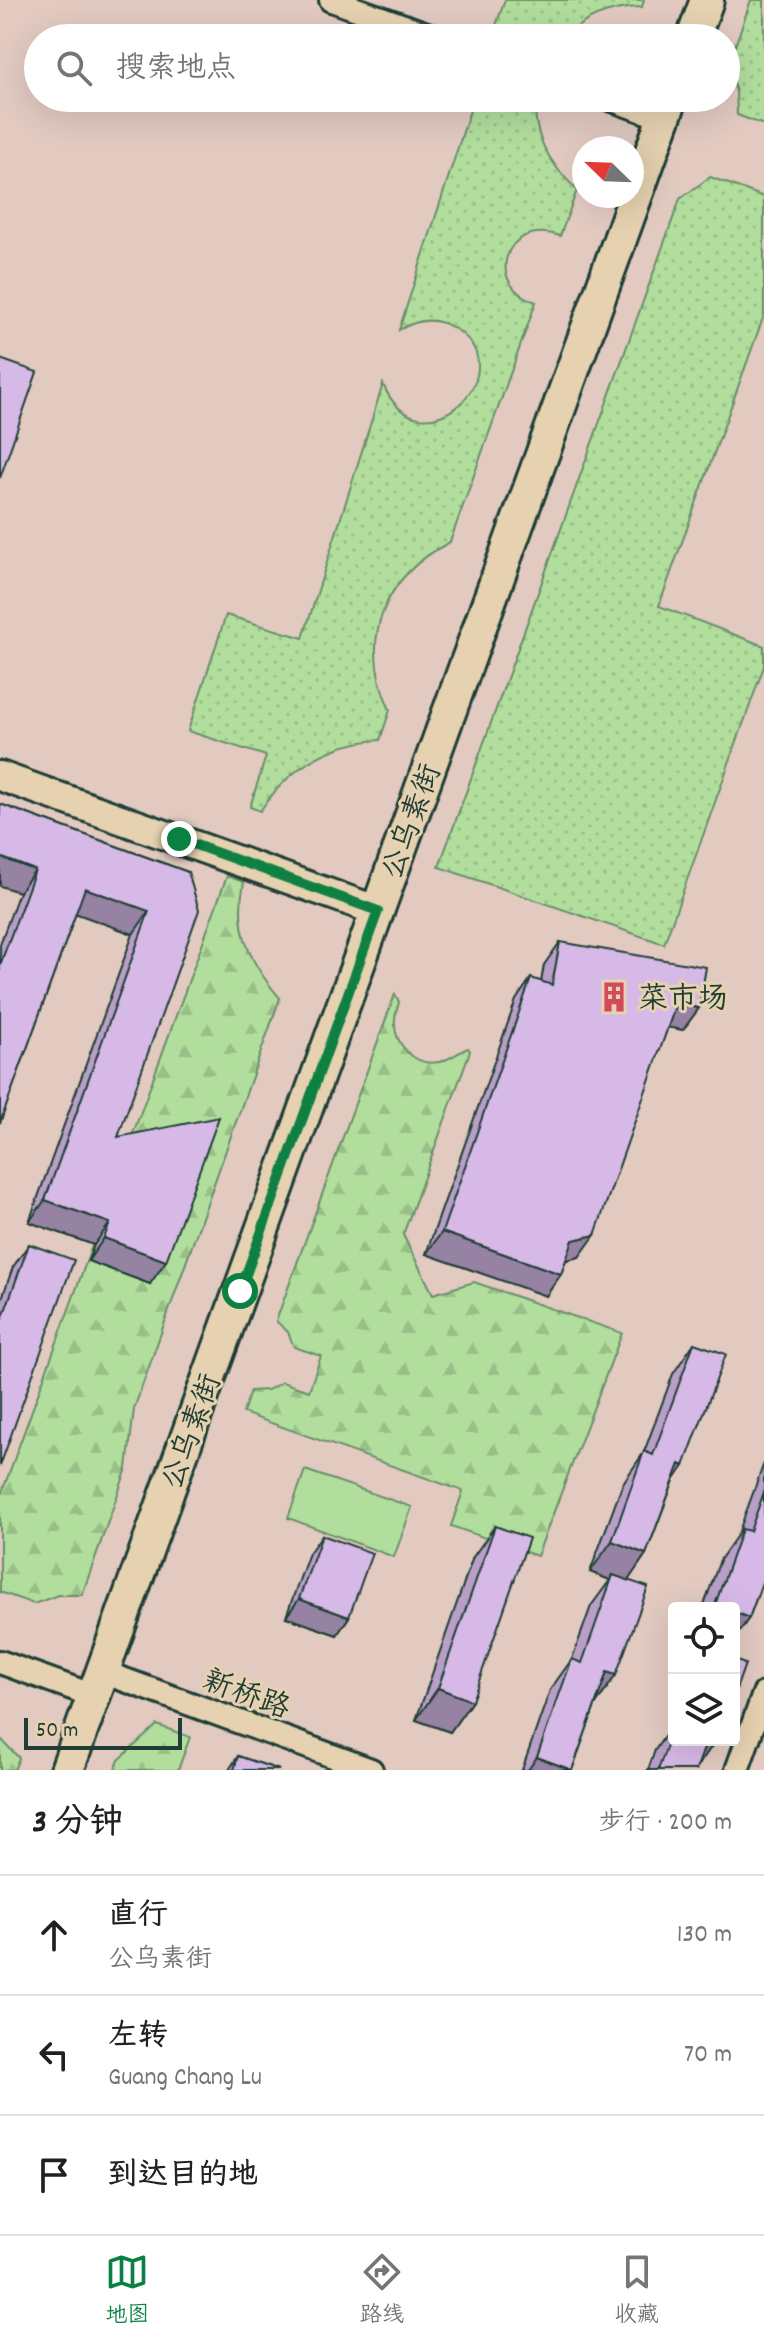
<!DOCTYPE html>
<html lang="zh">
<meta charset="utf-8">
<style>
:root{--surface:#fff;--page:#f6f6f6;--text:#202124;--muted:#757577;--line:#e0e0e0;--accent:#0b8043}
body{margin:0;font-family:Dekko,"LXGW WenKai TC",sans-serif;background:var(--page);color:var(--text)}
.controls{position:absolute;right:24px;bottom:24px;display:grid;overflow:hidden;border-radius:8px;box-shadow:0 8px 32px #0002}
.controls button{width:72px;height:72px;display:grid;place-items:center;padding:0;border:0;border-bottom:2px solid var(--line);background:var(--surface);color:var(--text);font:40px sans-serif}
.compass{position:absolute;left:572px;top:136px;width:72px;height:72px;border-radius:50%;background:var(--surface);box-shadow:0 8px 32px #0002;rotate:293deg}
.scale{position:absolute;left:24px;bottom:20px;width:158px;box-sizing:border-box;padding-left:8px;border:4px solid #1f3d34;border-top:0;font-size:22px;line-height:28px;white-space:nowrap;color:#1f3d34;-webkit-text-stroke:6px #e6d2b1;paint-order:stroke}
.stop{position:absolute;width:24px;height:24px;margin:-18px;border:6px solid #0b8043;border-radius:50%;background:#fff}
.stop.end{background:#0b8043;border-color:#fff;box-shadow:0 2px 8px #0008}
.list{margin:0;padding:0;list-style:none}
h2{display:flex;justify-content:space-between;align-items:center;height:104px;margin:0;padding:0 32px;font-size:34px}
h2 small{font-size:26px;font-weight:400;color:var(--muted)}
.list li{display:grid;grid-template-columns:52px 1fr auto;gap:24px;align-items:center;box-sizing:border-box;height:120px;padding:0 32px;border-top:2px solid var(--line)}
.list b{display:block;font-size:30px;white-space:nowrap}
.list p{margin:0;font-size:26px;white-space:nowrap;color:var(--muted)}
.list em{font-size:26px;font-style:normal;color:var(--muted)}
.icon{flex:none;width:44px;height:44px;fill:none;stroke:currentColor;stroke-width:2;stroke-linecap:round;stroke-linejoin:round}
.map{position:relative;flex:none;width:764px;height:1770px;overflow:hidden}
.search{position:absolute;background:var(--surface);box-shadow:0 8px 32px #0002;left:24px;right:24px;top:24px;height:88px;display:flex;align-items:center;gap:20px;box-sizing:border-box;padding:0 28px;border-radius:44px;color:var(--muted);font-size:30px}
.sheet{height:464px;background:var(--surface)}
nav{display:flex;justify-content:space-around;align-items:center;box-sizing:border-box;height:112px;border-top:2px solid var(--line);background:var(--surface);font-size:22px;color:var(--muted)}
nav a{display:grid;justify-items:center;gap:4px}
nav .on{color:var(--accent)}
.map>svg:first-child{display:block}
.green{fill:url(#green-dots);stroke:#688e68;stroke-width:2}
.forest{fill:url(#forest-firs);stroke:#688e68;stroke-width:2}
.pitch{fill:#b1de9d;stroke:#688e68;stroke-width:2}
.lines{fill:none;stroke-linecap:round;stroke-linejoin:round}
.minor-casing{stroke:#1f3d34;stroke-width:28}
.tertiary-casing{stroke:#1f3d34;stroke-width:34}
.secondary-casing{stroke:#1f3d34;stroke-width:38}
.minor{stroke:#e6d2b1;stroke-width:22}
.tertiary{stroke:#e6d2b1;stroke-width:28}
.secondary{stroke:#e6d2b1;stroke-width:32}
.wall{fill:#b99fc7;stroke:#1f3d34;stroke-width:2}
.shaded-wall{fill:#9682a2;stroke:#1f3d34;stroke-width:2}
.building{fill:#d7b9e7;stroke:#1f3d34;stroke-width:2}
.route{stroke:#0b8043;stroke-width:10}
.labels{text-anchor:middle;stroke-width:6;stroke-linejoin:round;paint-order:stroke}
.street-label{font-size:30px;fill:#1f3d34;stroke:#e6d2b1}
.poi-label{font-size:30px;fill:#1f3d34;stroke:#e6d2b1;text-anchor:start}
</style>
<div class="map">
<svg width="764" height="1770" viewBox="0 0 764 1770">
<defs>
<pattern id="green-dots" width="8" height="8" patternUnits="userSpaceOnUse" patternTransform="scale(2)"><rect width="8" height="8" fill="#b1de9d"/><path d="M2 2h.1M6 6h.1" fill="none" stroke="#98bf88" stroke-width="1.8" stroke-linecap="round"/></pattern>
<pattern id="forest-firs" width="22" height="20" patternUnits="userSpaceOnUse" patternTransform="scale(2)"><rect width="22" height="20" fill="#b1de9d"/><path d="M5 1l3.5 6h-7zM16 11l3.5 6h-7z" fill="#98bf88"/></pattern>
</defs>
<rect width="100%" height="100%" fill="#e2cac1"/>
<filter id="ink" filterUnits="userSpaceOnUse"><feTurbulence type="fractalNoise" baseFrequency=".0125" numOctaves="2"/><feDisplacementMap in="SourceGraphic" scale="16" xChannelSelector="R" yChannelSelector="G"/><feConvolveMatrix kernelMatrix="1 2 1 2 8 2 1 2 1" color-interpolation-filters="sRGB"/></filter>
<g filter="url(#ink)">
<g class="green">
<path d="M505 0H644L642 7C613 8 585 16 565 38H514L494 31Z"/>
<polygon points="751,0 764,0 764,125 737,115 736,92 728,66"/>
<path d="M474 98H536C531 136 551 165 577 190L560 236C503 217 484 286 536 302L450 542C382 577 358 640 390 710L380 740C327 743 289 768 260 811L250 807 266 756 188 731 226 615 303 638 383 384C420 472 527 369 452 327 435 317 416 320 399 330Z"/>
<polygon points="710,177 764,197 764,315 659,606 764,646 764,666 664,944 439,867 680,199"/>
</g>
<g class="forest">
<path d="M227 876 244 882C234 930 249 962 280 998L134 1409 127 1468 82 1595H58L34 1604 0 1592V1498Z"/>
<path d="M395 994 399 1002C398 1007 395 1014 395 1020 393 1044 415 1067 439 1062 449 1060 459 1052 468 1048L470 1051 403 1235 433 1294 474 1282 622 1333 537 1556 451 1526 463 1491 243 1413 250 1391 268 1390 282 1382 309 1391 321 1356 294 1347 288 1332 276 1321Z"/>
<polygon points="157,1725 190,1737 178,1770 115,1770 119,1760"/>
<polygon points="0,1738 19,1758 14,1770 0,1770"/>
</g>
<polygon class="pitch" points="305,1470 412,1507 394,1557 288,1518"/>
<g class="lines">
<g class="minor-casing">
<g id="minor">
<polyline points="331,0 438,38"/>
<polyline points="607,98 664,118"/>
<polyline points="0,1662 94,1696"/>
<polyline points="103,1672 371,1770"/>
<polyline points="737,1770 764,1694"/>
</g>
</g>
<g class="tertiary-casing">
<polyline id="tertiary" points="0,776 378,911"/>
</g>
<g class="secondary-casing">
<g id="secondary">
<polyline points="693,38 707,0"/>
<polyline points="67,1770 671,98"/>
</g>
</g>
<use href="#minor" class="minor"/>
<use href="#tertiary" class="tertiary"/>
<use href="#secondary" class="secondary"/>
</g>
<g class="wall">
<polygon points="0,804 188,872 118,1137 150,1284 88,1261 94,1245 29,1222 133,934 76,913 0,1123 0,944 19,892"/>
<polygon points="560,942 699,1008 683,1030 668,1027 579,1257 566,1260 561,1274 546,1296 426,1254 516,1000 531,978 541,982 544,965"/>
<polygon points="29,1244 0,1466 0,1304 13,1267"/>
<polygon points="694,1343 673,1483 646,1554 628,1580 616,1675 595,1706 572,1770 522,1770 550,1690 572,1659 591,1606 610,1580 590,1572 623,1483 644,1452 673,1374"/>
<polygon points="764,1463 764,1577 749,1618 734,1639 734,1608 703,1608 720,1560 738,1534"/>
<polygon points="495,1526 472,1701 450,1732 416,1720 473,1557"/>
<polygon points="322,1535 349,1617 337,1635 286,1617 309,1553"/>
<polygon points="674,1723 674,1740 716,1740 698,1765 696,1770 648,1770 655,1750"/>
<polygon points="238,1756 279,1770 229,1770"/>
</g>
<g class="shaded-wall">
<polygon points="0,857 35,870 19,892 0,886"/>
<polygon points="85,888 149,911 133,934 69,911"/>
<polygon points="676,1004 699,1008 683,1030 660,1026"/>
<polygon points="45,1200 110,1223 94,1245 29,1222"/>
<polygon points="442,1232 561,1274 546,1296 426,1254"/>
<polygon points="595,1235 579,1257 558,1262 573,1240"/>
<polygon points="104,1238 166,1261 150,1284 88,1261"/>
<polygon points="680,1464 684,1466 663,1497"/>
<polygon points="612,1541 646,1554 625,1585 613,1575 610,1580 590,1572"/>
<polygon points="299,1599 349,1617 337,1635 286,1617"/>
<polygon points="734,1612 749,1618 734,1639"/>
<polygon points="607,1672 616,1675 594,1707"/>
<polygon points="438,1688 472,1701 450,1732 416,1720"/>
<polygon points="704,1740 716,1740 698,1766 688,1762"/>
<polygon points="537,1757 572,1770 528,1770"/>
</g>
<g class="building">
<polygon points="0,359 37,372 0,478"/>
<polygon points="0,804 188,872 199,910 118,1137 219,1117 166,1261 104,1238 110,1223 45,1200 149,911 85,888 0,1123 0,965 35,870 0,857"/>
<polygon points="560,942 706,967 699,1008 676,1004 595,1235 573,1240 561,1274 442,1232 531,978 552,985"/>
<polygon points="29,1244 74,1260 0,1466 0,1325"/>
<polygon points="694,1343 726,1354 684,1466 680,1464 646,1554 612,1541 644,1451 653,1455"/>
<polygon points="764,1492 764,1577 749,1618 734,1612 734,1608 723,1608 715,1605 742,1529 750,1531"/>
<polygon points="495,1526 529,1538 472,1701 438,1688"/>
<polygon points="322,1535 372,1553 349,1617 299,1599"/>
<polygon points="613,1575 648,1587 616,1675 607,1672 572,1770 537,1757 572,1659 582,1663"/>
<polygon points="734,1660 745,1664 734,1695"/>
<polygon points="674,1727 674,1740 707,1740 696,1770 658,1770"/>
<polygon points="238,1756 279,1770 234,1770"/>
</g>
</g>
<g class="lines" filter="url(#ink)">
<polyline class="route" points="179,839 378,911 240,1291"/>
</g>
<defs>
<g id="building-bare" transform="scale(2.4)"><path d="M-4-6H4V6H1V3H-1V6H-4ZM-2.5-4.3h1.7v1.8h-1.7ZM.8-4.3h1.7v1.8H.8ZM-2.5-1h1.7V.8h-1.7ZM.8-1h1.7V.8H.8Z" fill="#d1495b" stroke="#e6d2b1" stroke-width="2.5" paint-order="stroke"/></g>
</defs>
<g fill-rule="evenodd">
<use href="#building-bare" x="614" y="997"/>
</g>
<g class="labels">
<g class="street-label">
<text transform="translate(410 821) rotate(-70)" y="10">公乌素街</text>
<text transform="translate(190 1431) rotate(-70)" y="10">公乌素街</text>
<text transform="translate(247 1693) rotate(20)" y="10">新桥路</text>
</g>
<g class="poi-label">
<text x="638" y="1007">菜市场</text>
</g>
</g>
</svg>
<div class="controls">
<button><svg class="icon" aria-label="locate" viewBox="0 0 24 24"><circle cx="12" cy="12" r="6"/><path d="M12 2v4M12 18v4M2 12h4M18 12h4"/></svg></button>
<button><svg class="icon" aria-label="layers" viewBox="0 0 24 24"><path d="M12 4l9 5-9 5-9-5zM3 14l9 5 9-5"/></svg></button>
</div>
<svg class="compass" viewBox="-18 -18 36 36"><path d="M0-13l5 13h-10z" fill="#e53935"/><path d="M0 13l5-13h-10z" fill="#757577"/></svg>
<div class="scale">50 m</div>
<div class="stop" style="left:240px;top:1291px"></div>
<div class="stop end" style="left:179px;top:839px"></div>
<div class="search"><svg class="icon" aria-label="search" viewBox="0 0 24 24"><circle cx="10" cy="10" r="6"/><path d="M15 15l6 6"/></svg>搜索地点</div>
</div>
<section class="sheet">
<h2>3 分钟<small>步行 · 200 m</small></h2>
<ul class="list">
<li><svg class="icon" aria-label="ahead" viewBox="0 0 24 24"><path d="M12 20V5M6 11l6-6 6 6"/></svg><div><b>直行</b><p>公乌素街</p></div><em>130 m</em></li>
<li><svg class="icon" aria-label="left" viewBox="0 0 24 24"><path d="M17 20v-9H6M10 6l-5 5 5 5"/></svg><div><b>左转</b><p>Guang Chang Lu</p></div><em>70 m</em></li>
<li><svg class="icon" aria-label="arrive" viewBox="0 0 24 24"><path d="M6 21V4h12l-3 4 3 4H6"/></svg><div><b>到达目的地</b></div></li>
</ul>
</section>
<nav>
<a class="on"><svg class="icon" aria-label="map" viewBox="0 0 24 24"><path d="M3 6l6-2 6 2 6-2v14l-6 2-6-2-6 2zM9 4v14M15 6v14"/></svg>地图</a>
<a><svg class="icon" aria-label="directions" viewBox="0 0 24 24"><path d="M12 3l9 9-9 9-9-9zM9 14v-3h6M13 9l2 2-2 2"/></svg>路线</a>
<a><svg class="icon" aria-label="saved" viewBox="0 0 24 24"><path d="M7 4h10v16l-5-4-5 4z"/></svg>收藏</a>
</nav>
